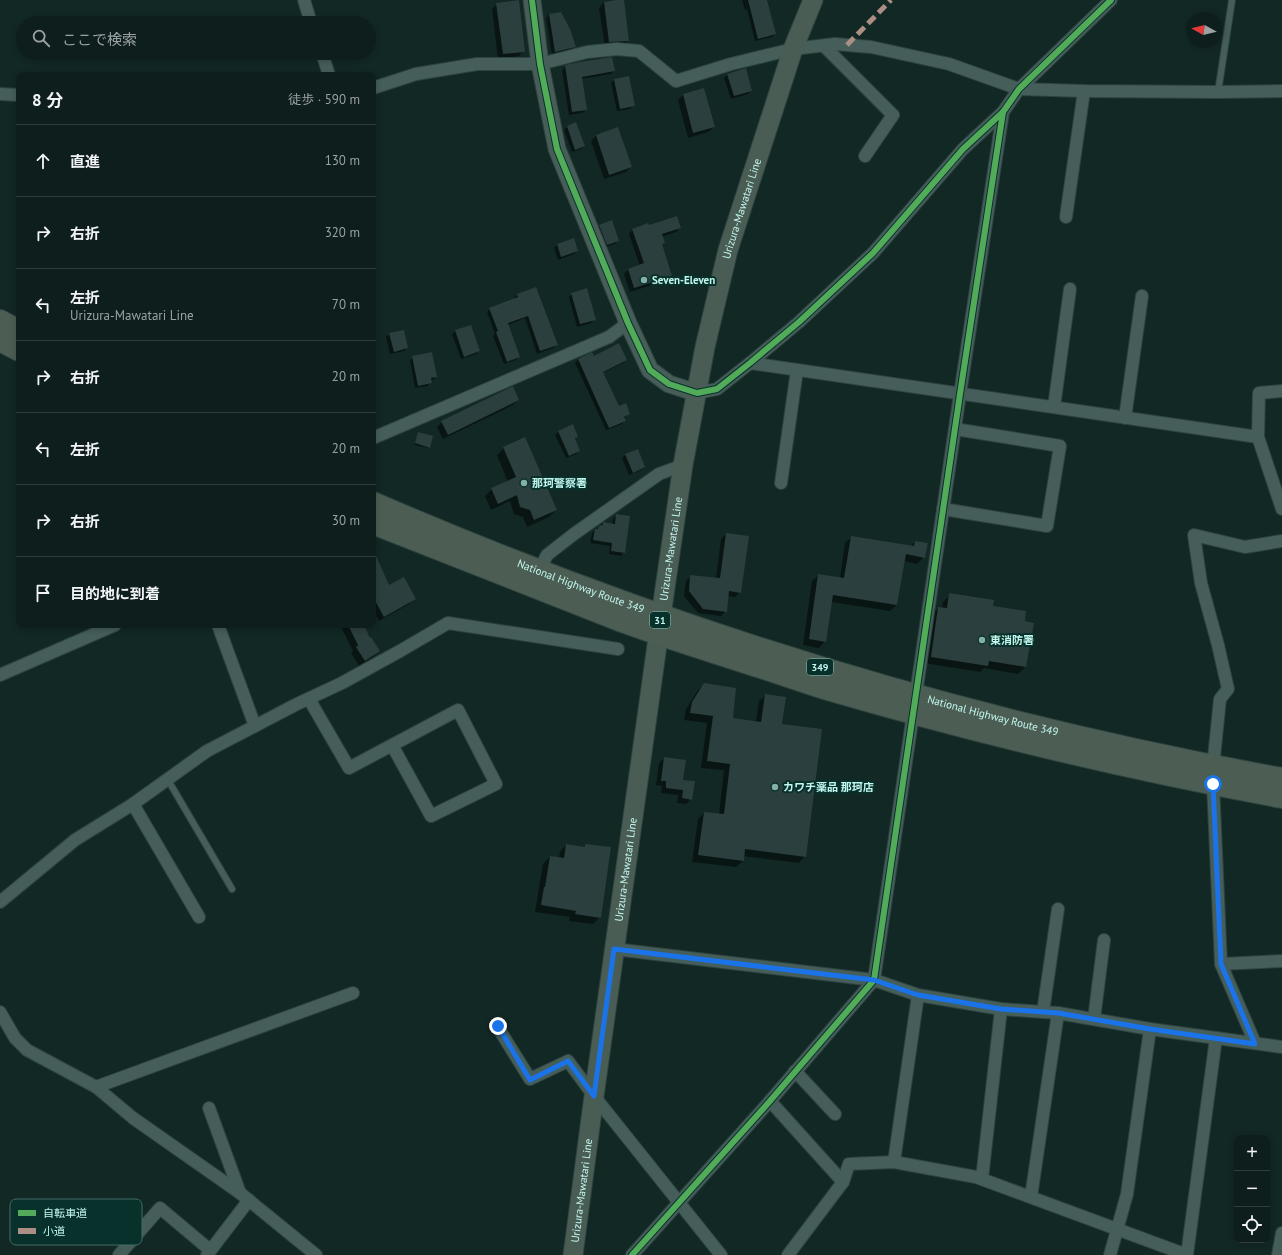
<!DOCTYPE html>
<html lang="ja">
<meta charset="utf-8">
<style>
:root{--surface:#0e1e1c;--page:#172725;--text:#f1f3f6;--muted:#9ba2a3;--line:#2e3c3b}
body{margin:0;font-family:"PT Sans","Noto Sans JP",sans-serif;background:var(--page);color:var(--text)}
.controls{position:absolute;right:12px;bottom:12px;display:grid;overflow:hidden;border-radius:8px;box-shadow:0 2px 6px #0003}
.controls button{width:36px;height:36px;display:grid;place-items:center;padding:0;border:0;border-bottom:1px solid var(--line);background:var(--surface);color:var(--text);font:20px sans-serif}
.compass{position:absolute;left:1186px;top:12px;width:36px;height:36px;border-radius:50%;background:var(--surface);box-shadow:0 2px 6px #0003;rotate:278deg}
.stop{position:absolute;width:12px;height:12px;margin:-9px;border:3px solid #1a73e8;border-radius:50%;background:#fff}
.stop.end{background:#1a73e8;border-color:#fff;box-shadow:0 1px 4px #0008}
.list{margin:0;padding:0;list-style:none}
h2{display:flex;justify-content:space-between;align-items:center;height:52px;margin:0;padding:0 16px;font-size:17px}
h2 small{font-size:13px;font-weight:400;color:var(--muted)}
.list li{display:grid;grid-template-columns:26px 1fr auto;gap:12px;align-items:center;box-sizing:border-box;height:72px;padding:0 16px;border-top:1px solid var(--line)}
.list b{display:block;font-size:15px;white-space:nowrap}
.list p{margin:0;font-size:13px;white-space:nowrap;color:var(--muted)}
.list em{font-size:13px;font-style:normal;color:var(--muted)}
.icon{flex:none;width:22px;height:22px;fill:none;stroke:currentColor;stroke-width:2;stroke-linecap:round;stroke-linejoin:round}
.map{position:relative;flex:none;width:1282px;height:1255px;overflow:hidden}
.search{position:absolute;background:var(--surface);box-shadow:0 2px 6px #0003;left:16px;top:16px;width:360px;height:44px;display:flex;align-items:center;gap:10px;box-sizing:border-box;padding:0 14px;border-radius:22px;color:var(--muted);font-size:15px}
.panel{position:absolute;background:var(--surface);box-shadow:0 2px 6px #0003;left:16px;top:72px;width:360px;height:556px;border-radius:8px}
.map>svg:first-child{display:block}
.shadow{fill:#0007}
.building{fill:#2b3f3e}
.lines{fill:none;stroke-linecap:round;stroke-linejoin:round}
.lane-casing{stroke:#2e433f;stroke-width:8}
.street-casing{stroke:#2e433f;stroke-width:14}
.secondary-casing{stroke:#2e433f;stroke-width:19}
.primary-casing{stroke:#2e433f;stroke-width:21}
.highway-casing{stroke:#2e433f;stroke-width:24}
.lane{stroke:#455e5a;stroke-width:6}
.street{stroke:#455e5a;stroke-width:12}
.secondary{stroke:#465d58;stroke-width:17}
.primary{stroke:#4a5d55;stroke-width:19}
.highway{stroke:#4c5e54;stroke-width:22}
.quiet{stroke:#ac8f84;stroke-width:5;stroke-dasharray:10 5;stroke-linecap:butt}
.cycleway-casing{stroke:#09312c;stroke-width:8}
.cycleway{stroke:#51ab58;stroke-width:6}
.route{stroke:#1a73e8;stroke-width:5}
.poi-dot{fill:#84afa8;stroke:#09312c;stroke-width:1.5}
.labels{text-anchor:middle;stroke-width:4;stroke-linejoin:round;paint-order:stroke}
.shield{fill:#09312c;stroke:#8abcb4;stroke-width:1}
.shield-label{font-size:10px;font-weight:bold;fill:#c2f7ee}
.street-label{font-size:11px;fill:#c2f7ee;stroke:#09312c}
.poi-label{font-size:11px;font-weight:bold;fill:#c2f7ee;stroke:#09312c;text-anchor:start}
.key{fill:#09312c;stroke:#406c66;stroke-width:1}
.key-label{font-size:11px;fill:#c2f7ee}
</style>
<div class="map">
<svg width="1282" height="1255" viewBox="0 0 1282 1255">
<rect width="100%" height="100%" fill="#122825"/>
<g class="shadow">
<polygon points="623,0 628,41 623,46 605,47 599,8 604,2"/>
<polygon points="742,0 766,0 775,34 772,37 755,41 747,9 745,10"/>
<polygon points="497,4 524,51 519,56 498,59 492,9"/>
<polygon points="549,14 574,47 571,50 552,55 546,18"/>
<polygon points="566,66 614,70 611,74 581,79 586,110 582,113 569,115 562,70"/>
<polygon points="728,74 751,91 748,94 731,99 724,78"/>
<polygon points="614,80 634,105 630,109 617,111 611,83"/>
<polygon points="704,89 714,127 708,132 688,138 678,100 683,95"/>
<polygon points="567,127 584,146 581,149 572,152 564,130"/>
<polygon points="618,129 631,167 626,172 604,179 591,141 596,136"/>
<polygon points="600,225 618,240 615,244 604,247 597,229"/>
<polygon points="648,226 680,228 676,232 661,237 661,245 671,275 667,280 630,292 624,274 628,270 640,266 629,234 633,229"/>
<polygon points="573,240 577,251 574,254 558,260 554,248 557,245"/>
<polygon points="572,294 595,319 591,323 577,327 569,297"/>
<polygon points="517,295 557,345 553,348 537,354 525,318 508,325 519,356 516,360 504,364 493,336 495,334 487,312 490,309 515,299 514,298"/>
<polygon points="456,331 479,351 476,354 461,359 452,334"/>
<polygon points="390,334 407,348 404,351 390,354 386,337"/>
<polygon points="592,354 593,357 626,360 623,363 602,373 618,407 629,414 624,418 625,420 622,424 606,430 575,363 578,359"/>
<polygon points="413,357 436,377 433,380 430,381 430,383 427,386 415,388 410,360"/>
<polygon points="518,400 513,405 443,439 437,427 442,422"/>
<polygon points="559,431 577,437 574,440 579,451 576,454 566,458 555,435"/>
<polygon points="418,433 429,447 428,448 415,445"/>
<polygon points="504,448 556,510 549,517 527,527 523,517 514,514 510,501 491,510 485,496 492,489 508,482 497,455"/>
<polygon points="625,455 644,467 641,470 629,475 622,458"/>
<polygon points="617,515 624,552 621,556 609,554 610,546 590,543 592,533 604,523 612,525 613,519"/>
<polygon points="726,534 740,592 735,597 728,596 726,611 721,616 698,613 684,596 686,581 691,576 716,578 721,539"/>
<polygon points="852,537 911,546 915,542 924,557 917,564 904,561 897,605 890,611 831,602 825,641 819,648 803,645 812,581 819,575 840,578 845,543"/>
<polygon points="373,551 389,587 414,599 409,604 379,621 373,611"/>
<polygon points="950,595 992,607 1023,622 1025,667 1018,674 984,668 980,672 924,663 931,615 938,608 942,608 943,602"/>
<polygon points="340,625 363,625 370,639 379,651 374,656 359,666 351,653 353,651"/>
<polygon points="705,684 731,719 756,722 759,701 766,695 781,725 805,856 799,863 743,856 743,861 736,867 692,862 698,819 704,813 719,815 724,770 701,768 707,723 684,720 686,709 698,690"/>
<polygon points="664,758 682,781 691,799 686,804 677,803 678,795 661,793 662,786 656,785 659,763"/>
<polygon points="566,845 583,848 586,845 600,917 593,924 569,921 570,917 535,912 543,864 550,857 559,858 560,852"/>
</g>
<g class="building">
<polygon points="519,0 525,52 503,54 496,3"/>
<polygon points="616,0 624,0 629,41 609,42 604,2"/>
<polygon points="748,0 767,0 776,34 758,39"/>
<polygon points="561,12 570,29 576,47 555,52 549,14"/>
<polygon points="612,57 615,71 582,77 587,110 572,112 565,65 580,62"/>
<polygon points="746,68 752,91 734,96 727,74"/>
<polygon points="629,76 635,106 620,109 614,79"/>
<polygon points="704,88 715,127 693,133 683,94"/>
<polygon points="576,122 585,146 575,150 567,126"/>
<polygon points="618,127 632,167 609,175 596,135"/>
<polygon points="677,216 681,228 662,234 665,243 662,244 672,276 634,288 628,269 644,263 632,229 648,223 649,225"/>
<polygon points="612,220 619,241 607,245 599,225"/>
<polygon points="574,238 578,251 561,257 557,244"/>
<polygon points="536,287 558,345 540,351 528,316 508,323 520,357 507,362 496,332 498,331 489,308 518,297 517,294"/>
<polygon points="587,288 596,320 580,324 571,293"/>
<polygon points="471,325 480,351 464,357 455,330"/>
<polygon points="404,330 408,348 394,352 389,333"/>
<polygon points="619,343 627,360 603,372 619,406 626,403 630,414 624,417 626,421 609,428 578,359 592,352 594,356"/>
<polygon points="432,352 437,377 431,378 432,383 418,386 412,356"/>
<polygon points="513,386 519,400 448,435 441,421"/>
<polygon points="573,424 578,437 575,438 580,451 569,456 558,431"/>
<polygon points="418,432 433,436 430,448 415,443"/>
<polygon points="525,437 557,510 534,520 530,510 520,507 517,495 498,504 491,488 516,477 503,447"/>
<polygon points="638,449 645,467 633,473 625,454"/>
<polygon points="616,514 630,516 625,553 611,551 612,543 593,540 595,529 598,529 599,526 603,525 603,522 615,524"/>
<polygon points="726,533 749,536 741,593 729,591 727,612 703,609 689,591 690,575 720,578"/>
<polygon points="851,536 914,546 915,541 928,543 925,558 906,554 897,605 833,595 826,642 809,639 818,574 844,578"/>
<polygon points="373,549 389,585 404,577 416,599 384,617 373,597"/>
<polygon points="949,593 994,600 993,606 1026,611 1025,621 1034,623 1026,667 989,661 988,666 931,657 938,607 947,608"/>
<polygon points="348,625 364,625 370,638 371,637 380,651 365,661 356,647 358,645"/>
<polygon points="704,683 736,688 733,718 761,722 765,694 786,697 782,724 822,729 806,857 745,849 744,861 698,855 704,812 724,814 730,764 707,761 713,716 690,713 692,702"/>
<polygon points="664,757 686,760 683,780 695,781 692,800 682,798 683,790 666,788 666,781 661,781"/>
<polygon points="566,844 585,847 585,844 611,847 601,918 575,914 576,911 541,905 544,887 545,887 550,856 564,858"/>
</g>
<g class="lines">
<g class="lane-casing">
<g id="lane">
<polyline points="1218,92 1232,0"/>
<polyline points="168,780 232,889"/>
</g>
</g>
<g class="street-casing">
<g id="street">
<polyline points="304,0 311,23"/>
<polyline points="824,46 893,115 865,156"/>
<polyline points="322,53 329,75"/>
<polyline points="373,88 416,74 477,64 540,64 587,52 617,49 639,51 676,81 731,64 793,49 835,44 871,47 949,64 1019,89 1084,91 1218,92 1282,91"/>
<polyline points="0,94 19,95"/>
<polyline points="1066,217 1084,91"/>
<polyline points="750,363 1258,437"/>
<polyline points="1282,391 1259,393 1258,437 1282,509"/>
<polyline points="697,393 717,389 750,363 799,322 873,253 963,149 1003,112 1019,89 1111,0"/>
<polyline points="1054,407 1070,289"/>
<polyline points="1125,418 1142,296"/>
<polyline points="373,438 609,337 628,323"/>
<polyline points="781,483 797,370"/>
<polyline points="943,509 1047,526 1060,446 955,429"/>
<polyline points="539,571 547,555 574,534 659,474 683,465"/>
<polyline points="218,625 255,726"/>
<polyline points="0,675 115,625"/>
<polyline points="309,699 349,768 458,710 496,784 431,816 392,745"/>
<polyline points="1213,767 1220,699 1228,689 1218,645 1201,583 1194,535 1245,547 1282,541"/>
<polyline points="1213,784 1221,964 1255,1043"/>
<polyline points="133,804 199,917"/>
<polyline points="0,902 75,840 133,804 207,751 297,704 342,683 400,651 448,623 618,649"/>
<polyline points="614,949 874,980 918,995 1001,1009 1058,1013 1150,1029 1282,1047"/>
<polyline points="1221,964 1282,961"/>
<polyline points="0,1012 15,1038 27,1050 96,1087 133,1118 240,1193 316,1255"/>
<polyline points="1043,1012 1058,909"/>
<polyline points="1094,1019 1104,940"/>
<polyline points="497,1026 530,1079 568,1061 594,1096 721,1255"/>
<polyline points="795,1071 835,1114"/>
<polyline points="96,1087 353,993"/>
<polyline points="770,1101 843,1182"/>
<polyline points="209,1108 240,1193"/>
<polyline points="894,1162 918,995"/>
<polyline points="982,1179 1001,1009"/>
<polyline points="1031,1197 1058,1013"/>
<polyline points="119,1255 160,1208 210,1250"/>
<polyline points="207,1255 249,1200"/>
<polyline points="632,1255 770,1101 874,980 960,394 1003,112"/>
<polyline points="788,1255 843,1182 849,1164 894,1162 976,1177 1187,1255"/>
<polyline points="1110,1255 1127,1194 1150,1029"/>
<polyline points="1187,1255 1216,1038"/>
<polyline points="1278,1255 1282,1233"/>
</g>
</g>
<g class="secondary-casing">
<polyline id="secondary" points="532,0 540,64 557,149 628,323 650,370 669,384 697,393"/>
</g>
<g class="primary-casing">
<g id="primary">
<path id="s1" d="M573 1255 594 1096 665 588 683 465 705 347 728 250 793 49 813 0"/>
</g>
</g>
<g class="highway-casing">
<g id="highway">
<polyline points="0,321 19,331"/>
<polyline points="0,340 19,350"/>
<path id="s2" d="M373 503C664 629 970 723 1282 779"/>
<path d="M373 523 622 621C663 636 704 649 745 662 774 671 802 681 831 690 979 733 1130 769 1282 797"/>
</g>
</g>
<use href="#lane" class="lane"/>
<use href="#street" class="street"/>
<use href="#secondary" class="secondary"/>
<use href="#primary" class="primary"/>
<use href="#highway" class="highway"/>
<polyline class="quiet" points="847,45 891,0"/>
<g class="cycleway-casing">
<g id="cycleway">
<polyline points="532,0 540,64 557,149 628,323 650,370 669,384 697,393 717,389 750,363 799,322 873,253 963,149 1003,112 1019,89 1111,0"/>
<polyline points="632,1255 770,1101 874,980 960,394 1003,112"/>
</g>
</g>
<use href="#cycleway" class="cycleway"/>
</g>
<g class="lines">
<polyline class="route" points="498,1026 530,1080 568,1061 594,1096 614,949 874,980 918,995 1001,1009 1058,1013 1150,1029 1255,1044 1221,964 1213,784"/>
</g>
<g class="poi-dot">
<circle cx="644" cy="280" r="4"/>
<circle cx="524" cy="483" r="4"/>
<circle cx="982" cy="640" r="4"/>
<circle cx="775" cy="787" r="4"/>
</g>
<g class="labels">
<g class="shield">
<rect x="650" y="612" width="20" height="16" rx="3"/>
<rect x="807" y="659" width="26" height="16" rx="3"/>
</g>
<g class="shield-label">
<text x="660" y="624">31</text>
<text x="820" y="671">349</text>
</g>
<g class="street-label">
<text dy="4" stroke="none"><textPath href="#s1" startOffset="1061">Urizura-Mawatari Line</textPath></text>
<text dy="4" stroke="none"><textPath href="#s1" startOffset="713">Urizura-Mawatari Line</textPath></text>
<text dy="4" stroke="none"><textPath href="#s2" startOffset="224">National Highway Route 349</textPath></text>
<text dy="4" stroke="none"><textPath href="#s2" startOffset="656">National Highway Route 349</textPath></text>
<text dy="4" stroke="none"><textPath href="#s1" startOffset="389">Urizura-Mawatari Line</textPath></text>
<text dy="4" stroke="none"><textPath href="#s1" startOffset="65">Urizura-Mawatari Line</textPath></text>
</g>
<g class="poi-label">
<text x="652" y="284">Seven-Eleven</text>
<text x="532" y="487">那珂警察署</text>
<text x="990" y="644">東消防署</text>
<text x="783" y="791">カワチ薬品 那珂店</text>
</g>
</g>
<rect x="10" y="1199" width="132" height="46" rx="6" class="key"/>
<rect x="18" y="1210" width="18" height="6" fill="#51ab58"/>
<rect x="18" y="1228" width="18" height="6" fill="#ac8f84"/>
<g class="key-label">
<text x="43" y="1217">自転車道</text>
<text x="43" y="1235">小道</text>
</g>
</svg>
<div class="controls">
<button>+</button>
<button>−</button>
<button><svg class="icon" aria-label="locate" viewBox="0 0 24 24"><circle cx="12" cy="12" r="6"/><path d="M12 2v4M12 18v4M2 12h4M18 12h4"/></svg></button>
</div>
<svg class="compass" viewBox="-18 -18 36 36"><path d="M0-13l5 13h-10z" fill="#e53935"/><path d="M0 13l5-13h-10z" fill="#9ba2a3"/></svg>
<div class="stop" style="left:1213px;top:784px"></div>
<div class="stop end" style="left:498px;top:1026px"></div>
<div class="search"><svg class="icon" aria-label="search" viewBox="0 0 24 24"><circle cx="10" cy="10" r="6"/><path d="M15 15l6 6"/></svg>ここで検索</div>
<section class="panel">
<h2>8 分<small>徒歩 · 590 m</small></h2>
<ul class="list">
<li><svg class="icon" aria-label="ahead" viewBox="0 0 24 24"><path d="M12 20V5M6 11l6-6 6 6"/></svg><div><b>直進</b></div><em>130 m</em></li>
<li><svg class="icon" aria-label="right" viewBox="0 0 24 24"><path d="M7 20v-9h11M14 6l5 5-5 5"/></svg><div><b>右折</b></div><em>320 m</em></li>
<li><svg class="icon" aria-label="left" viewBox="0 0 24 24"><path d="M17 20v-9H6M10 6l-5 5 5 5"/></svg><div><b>左折</b><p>Urizura-Mawatari Line</p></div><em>70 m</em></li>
<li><svg class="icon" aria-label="right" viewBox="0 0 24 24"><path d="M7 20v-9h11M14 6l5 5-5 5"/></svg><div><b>右折</b></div><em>20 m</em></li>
<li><svg class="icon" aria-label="left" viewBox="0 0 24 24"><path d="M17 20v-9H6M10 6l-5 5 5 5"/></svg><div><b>左折</b></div><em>20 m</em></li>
<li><svg class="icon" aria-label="right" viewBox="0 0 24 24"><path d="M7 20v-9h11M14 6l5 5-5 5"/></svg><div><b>右折</b></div><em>30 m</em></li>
<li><svg class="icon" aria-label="arrive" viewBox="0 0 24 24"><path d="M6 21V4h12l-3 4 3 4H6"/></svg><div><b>目的地に到着</b></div></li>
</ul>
</section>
</div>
